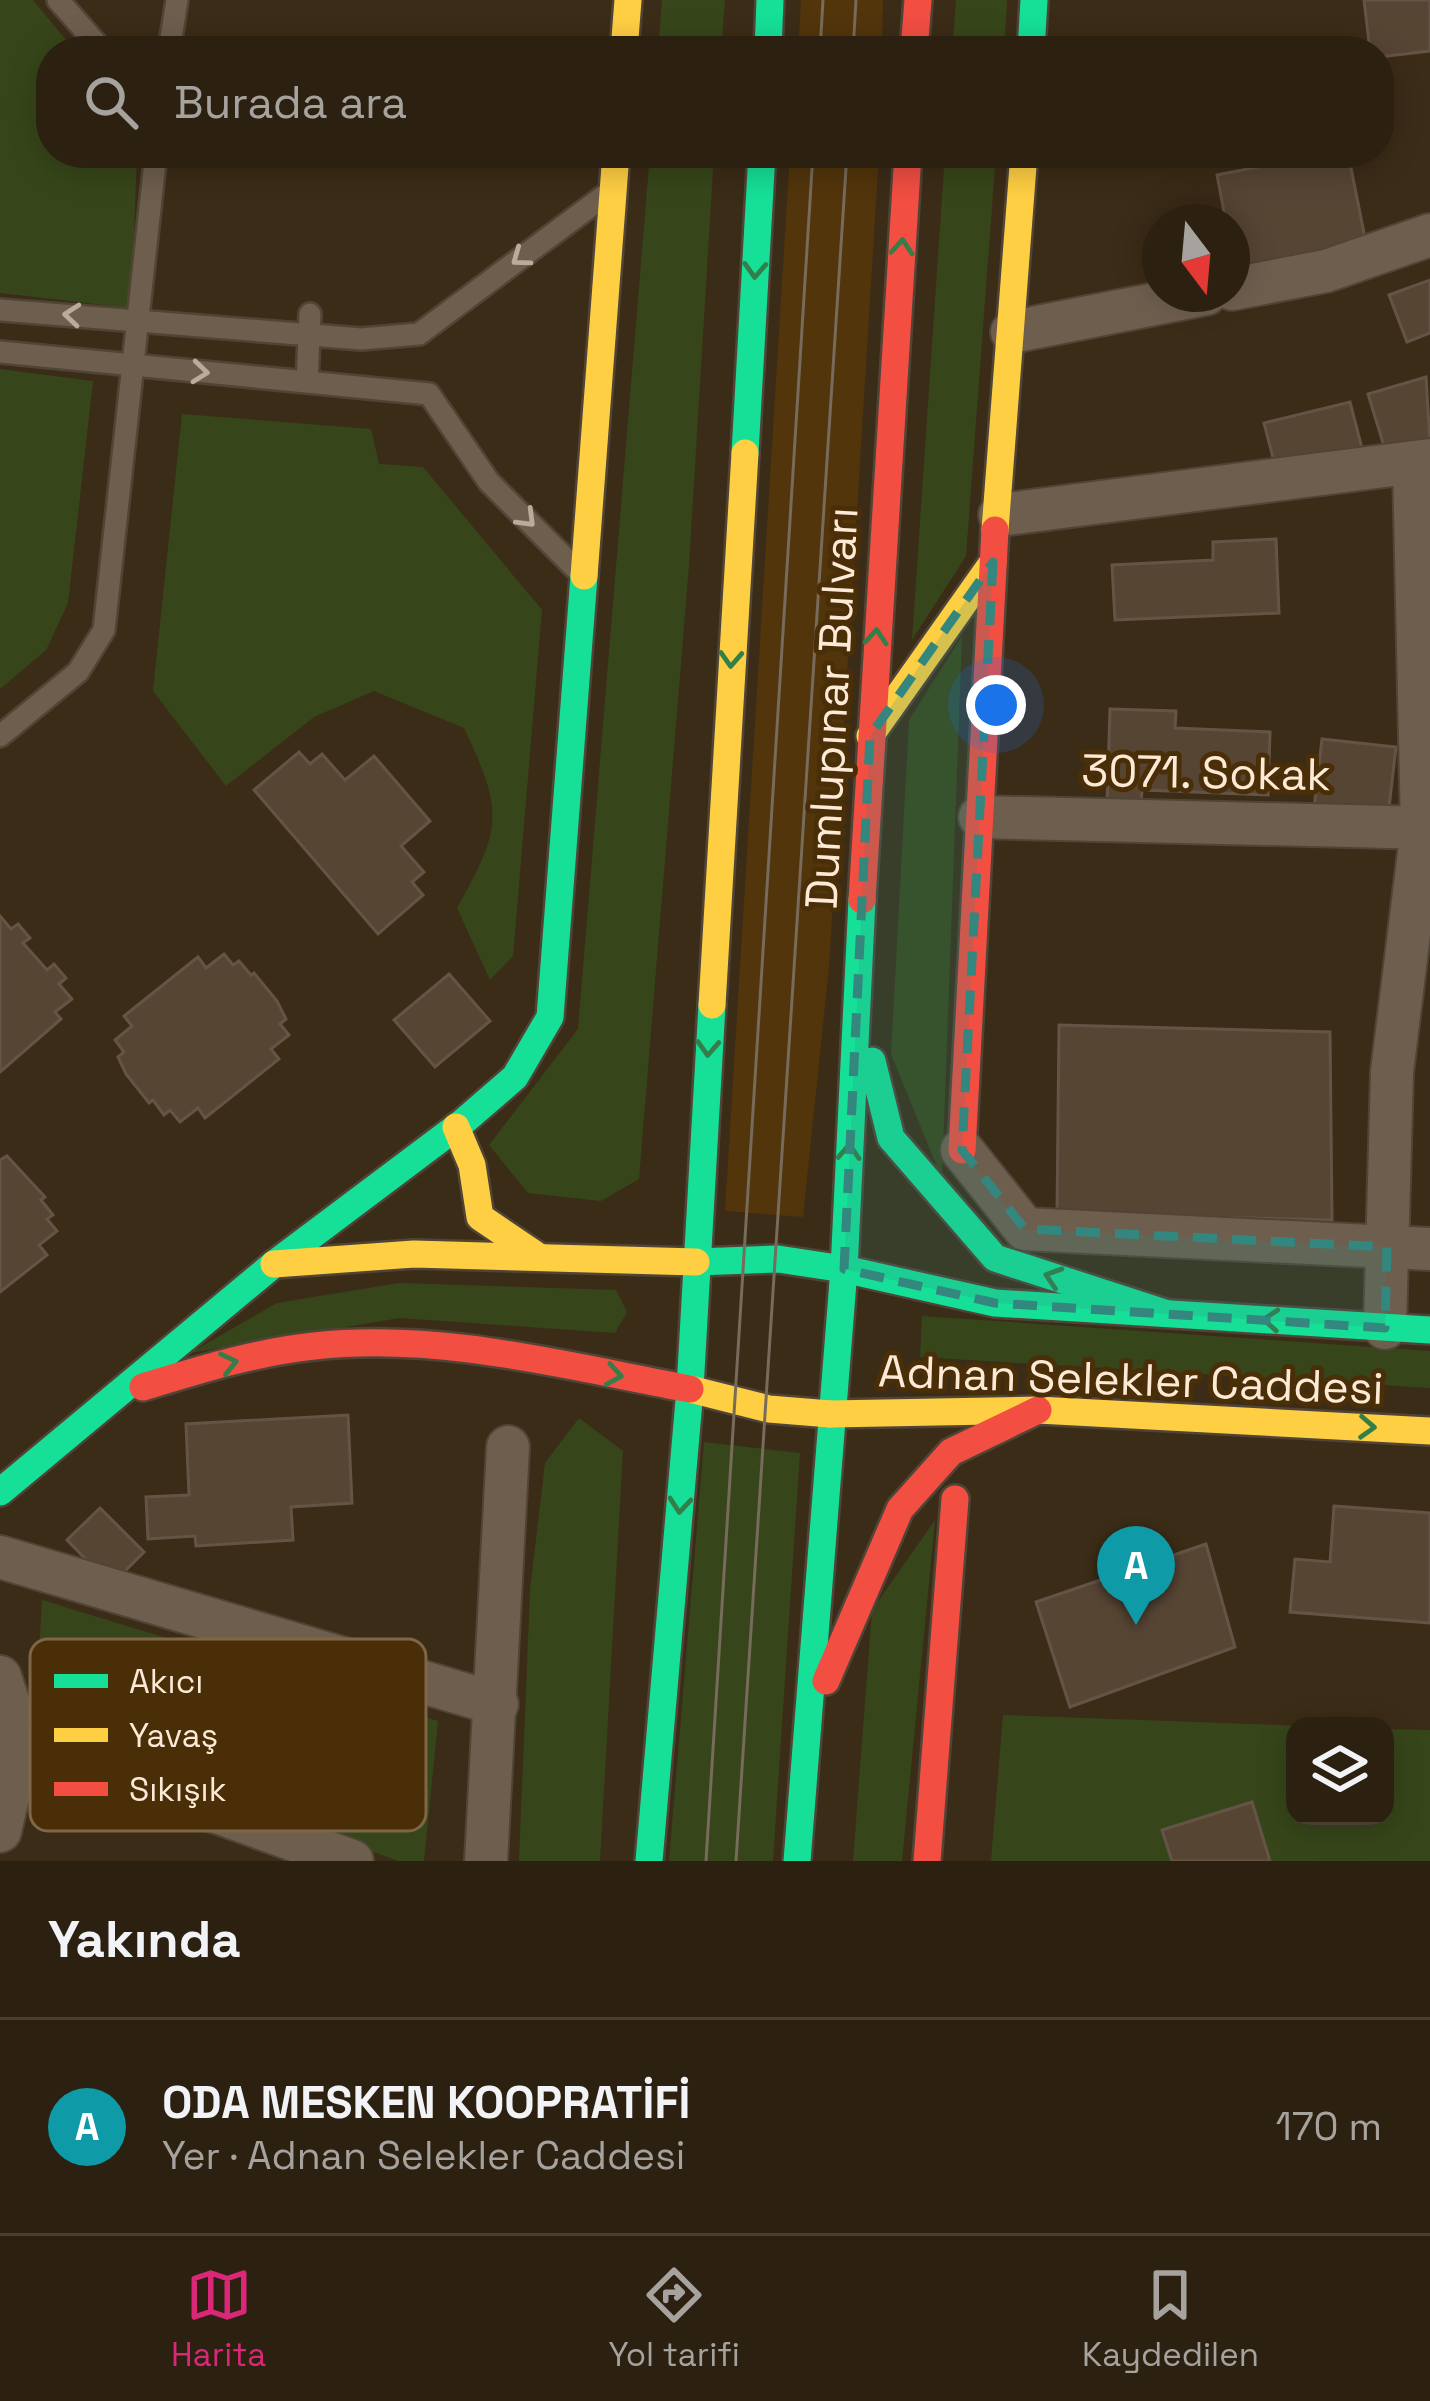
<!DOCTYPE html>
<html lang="tr">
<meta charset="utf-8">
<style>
:root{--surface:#2c2111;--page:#382e1f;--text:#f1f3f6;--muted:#a6a39f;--line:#483e31;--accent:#db2777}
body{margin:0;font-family:"Space Grotesk",sans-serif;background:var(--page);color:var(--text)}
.controls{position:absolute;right:36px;bottom:36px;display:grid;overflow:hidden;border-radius:24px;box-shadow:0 6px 30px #0003}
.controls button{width:108px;height:108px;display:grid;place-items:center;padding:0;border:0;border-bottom:3px solid var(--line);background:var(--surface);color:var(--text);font:60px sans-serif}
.compass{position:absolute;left:1142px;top:204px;width:108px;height:108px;border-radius:50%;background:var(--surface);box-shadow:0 6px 30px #0003;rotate:164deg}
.you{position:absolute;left:996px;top:705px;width:42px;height:42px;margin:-30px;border:9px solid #fff;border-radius:50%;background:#1a73e8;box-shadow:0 0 0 18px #1a73e833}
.badge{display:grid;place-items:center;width:78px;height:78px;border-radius:50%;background:var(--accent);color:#fff;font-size:39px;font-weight:700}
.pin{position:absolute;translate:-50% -99px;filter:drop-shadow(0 3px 6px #0008)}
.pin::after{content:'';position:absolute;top:63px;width:42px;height:36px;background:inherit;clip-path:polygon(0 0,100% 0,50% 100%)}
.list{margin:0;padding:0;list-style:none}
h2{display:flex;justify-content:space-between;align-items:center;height:156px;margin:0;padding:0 48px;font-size:51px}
h2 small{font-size:39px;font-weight:400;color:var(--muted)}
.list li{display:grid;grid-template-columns:78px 1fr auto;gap:36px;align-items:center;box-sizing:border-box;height:216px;padding:0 48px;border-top:3px solid var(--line)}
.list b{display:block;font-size:45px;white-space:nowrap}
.list p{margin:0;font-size:39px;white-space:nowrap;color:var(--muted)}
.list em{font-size:39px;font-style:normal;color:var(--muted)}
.icon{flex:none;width:66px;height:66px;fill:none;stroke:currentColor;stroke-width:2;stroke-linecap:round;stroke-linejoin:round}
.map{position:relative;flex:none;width:1430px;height:1861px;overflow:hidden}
.search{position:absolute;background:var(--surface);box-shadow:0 6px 30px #0003;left:36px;right:36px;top:36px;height:132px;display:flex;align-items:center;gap:30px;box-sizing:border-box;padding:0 42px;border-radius:48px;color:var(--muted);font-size:45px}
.sheet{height:372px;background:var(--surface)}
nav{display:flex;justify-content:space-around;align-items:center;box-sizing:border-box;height:168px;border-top:3px solid var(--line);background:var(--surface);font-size:33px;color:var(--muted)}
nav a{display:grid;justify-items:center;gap:6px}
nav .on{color:var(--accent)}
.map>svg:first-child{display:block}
.built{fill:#52350b}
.green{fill:#37461a}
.building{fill:#574534;stroke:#655446;stroke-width:3}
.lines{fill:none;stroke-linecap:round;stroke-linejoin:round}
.lane-casing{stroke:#504436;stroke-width:26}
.street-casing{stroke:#504436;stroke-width:46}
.fast-casing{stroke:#504436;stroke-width:32}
.slow-casing{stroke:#504436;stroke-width:32}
.jam-casing{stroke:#504436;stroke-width:32}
.lane{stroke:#6e5e4e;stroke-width:21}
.street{stroke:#6e5e4e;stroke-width:42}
.fast{stroke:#16e098;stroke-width:27}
.slow{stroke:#ffcf43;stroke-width:27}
.jam{stroke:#f24e42;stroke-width:27}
.tram{stroke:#776b5b;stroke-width:3}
.oneway{stroke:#337e49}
.oneway2{stroke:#bcab99}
.marked{fill:#33877e;fill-opacity:0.2;stroke:#33877e;stroke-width:9;stroke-dasharray:24 15;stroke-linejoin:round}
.labels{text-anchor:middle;stroke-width:10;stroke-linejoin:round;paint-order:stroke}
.street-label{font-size:45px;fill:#fcead6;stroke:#4a2e08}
.key{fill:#4a2e08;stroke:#7f6646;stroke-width:3}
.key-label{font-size:33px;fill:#fcead6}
</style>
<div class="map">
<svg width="1430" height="1861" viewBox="0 0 1430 1861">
<rect width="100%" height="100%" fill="#3b2c17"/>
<g class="built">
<polygon points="801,0 883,0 882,51 798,51"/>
<polygon points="790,153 879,153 829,967 803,1217 725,1211"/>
</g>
<g class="green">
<polygon points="0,0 33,0 75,51 51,51 51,153 137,153 131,308 0,293"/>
<polygon points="662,0 725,0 721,51 658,51"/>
<polygon points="956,0 1007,0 1004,51 952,51"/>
<polygon points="650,153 714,153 689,565 639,1179 601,1201 528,1193 489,1145 578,1029"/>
<polygon points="945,153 996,153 966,556 912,640"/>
<polygon points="0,369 93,381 68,603 46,650 0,689"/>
<path d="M182 414 371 429 379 464 423 467 542 610 513 956 490 980 457 908C502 828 504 812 464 728L374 691 314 717 226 786 153 691Z"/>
<polygon points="962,636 942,1179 891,1054 909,720"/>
<polygon points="399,1283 616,1290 627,1312 615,1333 400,1318 190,1353 277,1303"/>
<polygon points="922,1316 1430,1351 1430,1388 920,1357"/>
<polygon points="579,1418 623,1451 600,1861 519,1861 530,1590 545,1463"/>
<polygon points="704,1442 800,1453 773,1861 669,1861"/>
<polygon points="935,1520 902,1861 853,1861 872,1610"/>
<polygon points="42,1600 438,1721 424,1861 398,1861 35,1726"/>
<polygon points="1003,1715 1308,1726 1295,1726 1295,1816 1385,1816 1385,1729 1430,1730 1430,1861 991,1861"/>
</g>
<g class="building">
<polygon points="1364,0 1430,0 1430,51 1379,57 1379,51 1370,51"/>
<polygon points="1329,153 1348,153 1366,243 1236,269 1232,222 1226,222 1217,175"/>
<polygon points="1430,280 1430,333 1407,342 1389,295"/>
<polygon points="1426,377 1430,444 1387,456 1368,394"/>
<polygon points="1350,402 1364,456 1278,477 1264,423"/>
<polygon points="1276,539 1279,613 1115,620 1112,565 1213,560 1213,542"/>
<polygon points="1110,709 1176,711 1175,728 1270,732 1268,795 1142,790 1141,805 1107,804"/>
<polygon points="1322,739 1396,747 1388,816 1314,808"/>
<polygon points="299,752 310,764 322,754 345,780 374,756 430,821 401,846 424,872 412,882 423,895 378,934 254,790"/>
<polygon points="0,916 11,929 18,924 30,938 23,943 47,970 54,964 66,978 59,984 72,999 55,1012 61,1019 0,1072"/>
<polygon points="224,954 233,965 239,961 251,975 254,973 277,1001 286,1019 280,1024 289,1035 271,1049 279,1059 205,1118 198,1108 180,1122 170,1110 164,1115 153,1100 149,1103 126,1074 118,1057 124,1052 115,1040 132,1026 124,1016 198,957 206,968"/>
<polygon points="449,974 490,1021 435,1067 394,1020"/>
<polygon points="1059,1025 1330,1032 1332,1220 1057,1213"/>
<polygon points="7,1156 45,1197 41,1200 53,1215 47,1219 57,1231 39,1245 47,1255 0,1292 0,1160"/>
<polygon points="348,1415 352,1503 291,1507 293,1540 196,1546 195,1536 148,1539 146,1497 189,1495 186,1424"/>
<polygon points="1334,1506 1430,1513 1430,1623 1290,1612 1295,1559 1330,1562"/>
<polygon points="100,1508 144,1552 111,1585 67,1540"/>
<polygon points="1206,1544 1235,1647 1070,1707 1036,1602"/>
<polygon points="1252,1802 1270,1861 1172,1861 1162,1830"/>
</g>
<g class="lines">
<g class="lane-casing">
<g id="lane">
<polyline points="58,0 103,51"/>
<polyline points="169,51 177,0"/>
<polyline points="0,310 361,339 419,334 604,196"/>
<polyline points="0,352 429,394 489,482 575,568"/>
<polyline points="307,382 310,314"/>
<polyline points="0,736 78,672 104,630 156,153"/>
</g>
</g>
<g class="street-casing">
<g id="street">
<polyline points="1232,289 1326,271 1430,235"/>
<polyline points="1012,332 1206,294"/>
<polyline points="1000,515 1430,460"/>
<polyline points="980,817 1430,828"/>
<polyline points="962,1150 1025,1229 1430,1249"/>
<polyline points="1385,1328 1392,1072 1422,828 1414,465"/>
<polyline points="0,1557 497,1704"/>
<polyline points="0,1677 21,1741 0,1831"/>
<polyline points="21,1741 352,1861"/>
<polyline points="486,1861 508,1447"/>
</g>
</g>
<g class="fast-casing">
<g id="fast">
<polyline points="768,51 770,0"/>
<polyline points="1031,51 1034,0"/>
<polyline points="745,453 762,153"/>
<polyline points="872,1061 891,1138 995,1258 1165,1313"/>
<polyline points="696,1262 778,1259 844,1269"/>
<polyline points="844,1269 995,1303 1430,1330"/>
<polyline points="0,1492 274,1264 463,1122 515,1077 550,1017 584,576"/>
<polyline points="649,1861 690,1389 712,1005"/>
<polyline points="797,1861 844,1269 862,900"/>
</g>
</g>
<g class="slow-casing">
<g id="slow">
<polyline points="624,51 628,0"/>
<polyline points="995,530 1024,153"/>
<polyline points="584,576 616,153"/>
<polyline points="870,736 993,562"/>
<polyline points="712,1005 745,453"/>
<polyline points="456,1127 472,1165 480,1217 539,1257"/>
<polyline points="274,1264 414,1254 696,1262"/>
<polyline points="690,1389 769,1409 830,1414"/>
<polyline points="830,1414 1038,1410 1430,1431"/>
</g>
</g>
<g class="jam-casing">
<g id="jam">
<polyline points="914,51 918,0"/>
<polyline points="862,900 908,153"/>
<polyline points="962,1150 995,530"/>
<path d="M143 1387C199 1370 256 1352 314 1346 440 1332 567 1366 690 1389"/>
<polyline points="826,1681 900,1509 951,1452 1038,1410"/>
<polyline points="927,1861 955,1499"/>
</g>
</g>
<use href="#lane" class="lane"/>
<use href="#street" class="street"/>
<use href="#fast" class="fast"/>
<use href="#slow" class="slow"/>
<use href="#jam" class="jam"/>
<g class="tram">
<polyline points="820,51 823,0"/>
<polyline points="853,51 856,0"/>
<polyline points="706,1861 813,153"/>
<polyline points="736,1861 847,153"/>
</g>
</g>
<defs><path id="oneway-chevron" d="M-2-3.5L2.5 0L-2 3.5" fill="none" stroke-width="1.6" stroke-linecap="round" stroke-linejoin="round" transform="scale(3)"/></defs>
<g class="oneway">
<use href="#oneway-chevron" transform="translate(902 247) rotate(-86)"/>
<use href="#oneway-chevron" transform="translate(755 270) rotate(93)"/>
<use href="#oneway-chevron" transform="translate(876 637) rotate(-86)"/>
<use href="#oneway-chevron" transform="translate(731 659) rotate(93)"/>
<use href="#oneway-chevron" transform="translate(708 1048) rotate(93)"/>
<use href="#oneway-chevron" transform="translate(849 1152) rotate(-87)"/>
<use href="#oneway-chevron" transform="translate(1053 1277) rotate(-162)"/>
<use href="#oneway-chevron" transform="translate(1271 1320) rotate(-176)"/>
<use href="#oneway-chevron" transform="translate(229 1363) rotate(-13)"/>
<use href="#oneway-chevron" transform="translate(614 1375) rotate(10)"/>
<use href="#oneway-chevron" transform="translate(1367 1427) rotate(3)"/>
<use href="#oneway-chevron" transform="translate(680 1505) rotate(95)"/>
</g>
<g class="oneway2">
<use href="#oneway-chevron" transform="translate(520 258) rotate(144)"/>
<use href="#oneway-chevron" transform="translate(72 315) rotate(-175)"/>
<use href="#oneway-chevron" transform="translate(200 372) rotate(6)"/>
<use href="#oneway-chevron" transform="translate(527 519) rotate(45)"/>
</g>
<path class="marked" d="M993 562 962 1150 1025 1229 1387 1247 1385 1328 995 1303 844 1269 870 736Z"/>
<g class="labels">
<g class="street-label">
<text transform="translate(831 708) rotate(-87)" y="16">Dumlupınar Bulvarı</text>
<text transform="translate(1206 772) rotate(1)" y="16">3071. Sokak</text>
<text transform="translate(1131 1379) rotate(2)" y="16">Adnan Selekler Caddesi</text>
</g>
</g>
<rect x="30" y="1639" width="396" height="192" rx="18" class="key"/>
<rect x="54" y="1674" width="54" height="14" fill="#16e098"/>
<rect x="54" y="1728" width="54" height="14" fill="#ffcf43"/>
<rect x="54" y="1782" width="54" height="14" fill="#f24e42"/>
<g class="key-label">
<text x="129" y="1693">Akıcı</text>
<text x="129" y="1747">Yavaş</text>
<text x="129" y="1801">Sıkışık</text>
</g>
</svg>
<div class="controls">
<button><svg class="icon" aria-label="layers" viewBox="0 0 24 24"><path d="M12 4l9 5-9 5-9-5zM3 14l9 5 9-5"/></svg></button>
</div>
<svg class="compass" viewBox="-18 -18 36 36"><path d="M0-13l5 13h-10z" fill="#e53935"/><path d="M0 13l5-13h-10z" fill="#a6a39f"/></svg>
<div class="you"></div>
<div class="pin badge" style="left:1136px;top:1625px;background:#0f9aa8">A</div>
<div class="search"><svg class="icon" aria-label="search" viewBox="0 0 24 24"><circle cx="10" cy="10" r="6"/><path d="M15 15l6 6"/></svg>Burada ara</div>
</div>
<section class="sheet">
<h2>Yakında<small></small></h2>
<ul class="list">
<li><span class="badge" style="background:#0f9aa8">A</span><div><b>ODA MESKEN KOOPRATİFİ</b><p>Yer · Adnan Selekler Caddesi</p></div><em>170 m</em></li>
</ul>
</section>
<nav>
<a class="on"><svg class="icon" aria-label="map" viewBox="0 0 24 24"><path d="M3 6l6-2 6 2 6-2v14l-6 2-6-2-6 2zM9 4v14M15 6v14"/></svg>Harita</a>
<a><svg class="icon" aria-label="directions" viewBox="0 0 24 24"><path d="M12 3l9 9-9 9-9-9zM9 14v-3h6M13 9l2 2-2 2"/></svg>Yol tarifi</a>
<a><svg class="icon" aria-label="saved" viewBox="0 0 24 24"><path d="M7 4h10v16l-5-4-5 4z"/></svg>Kaydedilen</a>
</nav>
